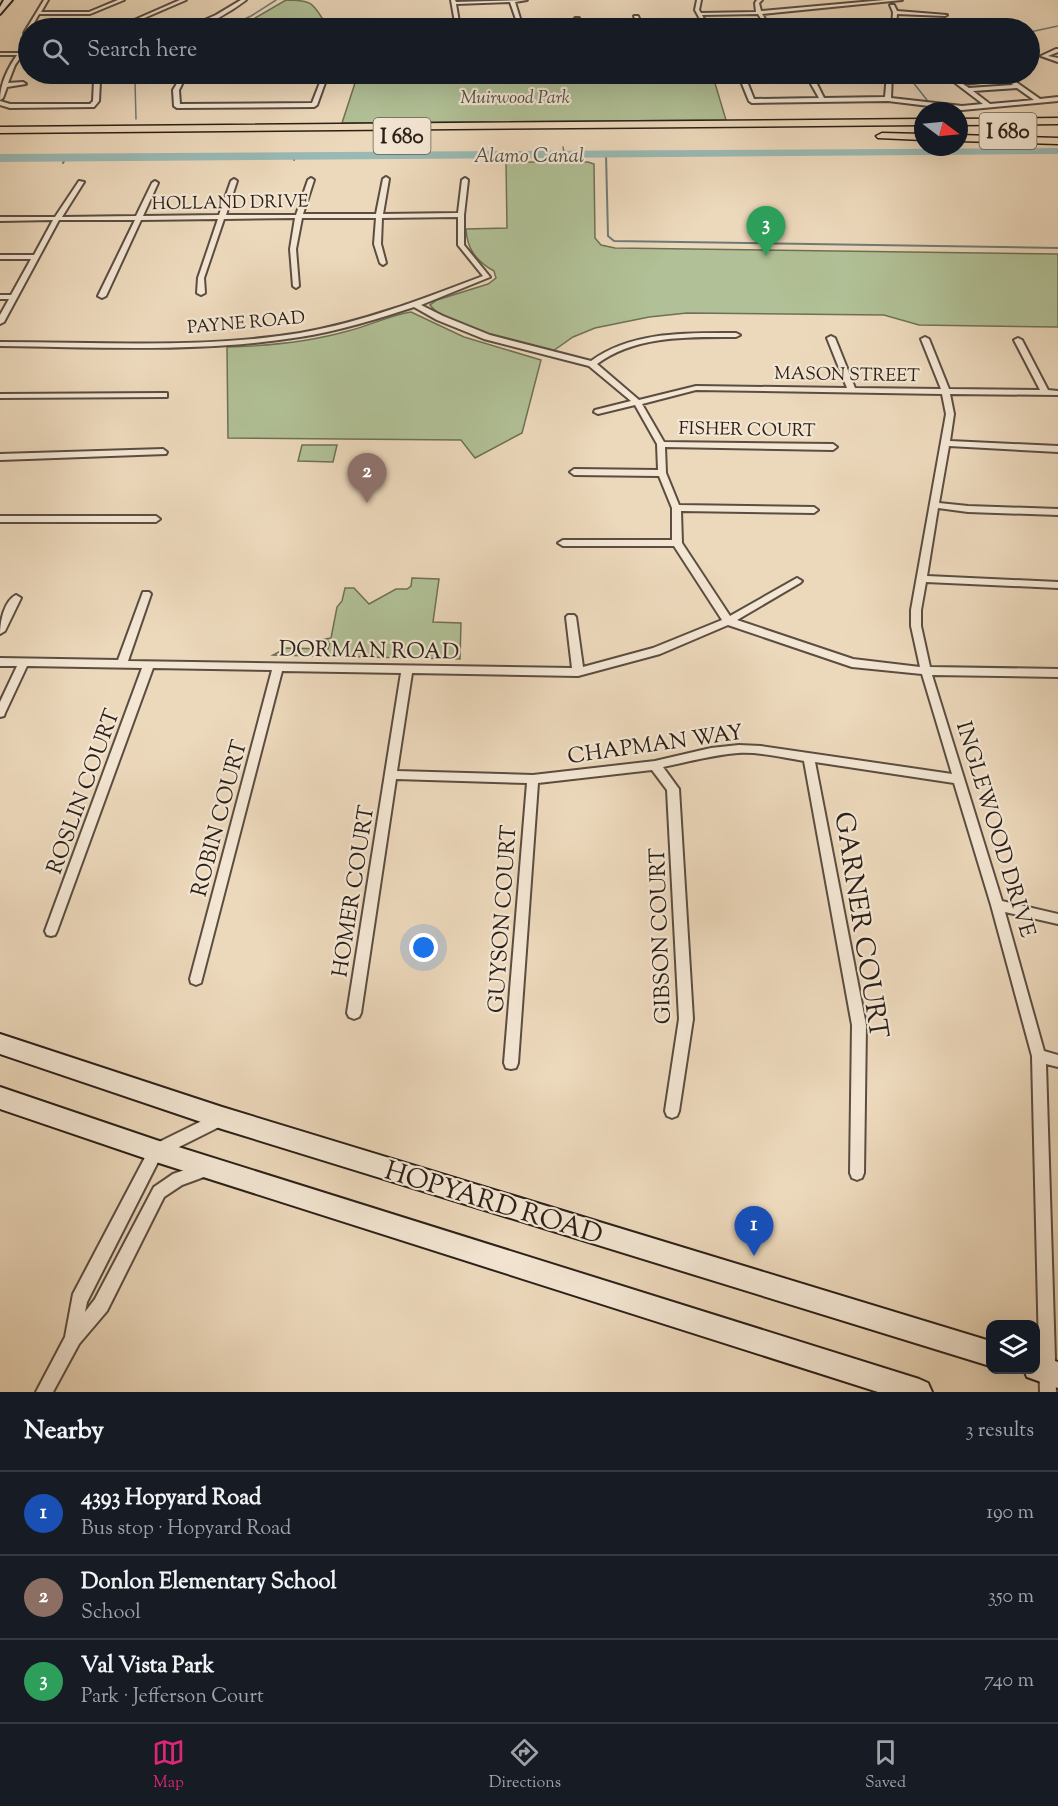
<!DOCTYPE html>
<meta charset="utf-8">
<style>
:root{--surface:#171b24;--page:#20242c;--text:#f1f3f6;--muted:#9ea1a6;--line:#363941;--accent:#db2777}
body{margin:0;font-family:"Sorts Mill Goudy",serif;background:var(--page);color:var(--text)}
.controls{position:absolute;right:18px;bottom:18px;display:grid;overflow:hidden;border-radius:12px;box-shadow:0 6px 24px #0002}
.controls button{width:54px;height:54px;display:grid;place-items:center;padding:0;border:0;border-bottom:2px solid var(--line);background:var(--surface);color:var(--text);font:30px sans-serif}
.compass{position:absolute;left:914px;top:102px;width:54px;height:54px;border-radius:50%;background:var(--surface);box-shadow:0 6px 24px #0002;rotate:106deg}
.you{position:absolute;left:424px;top:948px;width:21px;height:21px;margin:-15px;border:4px solid #fff;border-radius:50%;background:#1a73e8;box-shadow:0 0 0 9px #1a73e833}
.badge{display:grid;place-items:center;width:39px;height:39px;border-radius:50%;background:var(--accent);color:#fff;font-size:20px;font-weight:700}
.pin{position:absolute;translate:-50% -50px;filter:drop-shadow(0 2px 3px #0008)}
.pin::after{content:'';position:absolute;top:32px;width:21px;height:18px;background:inherit;clip-path:polygon(0 0,100% 0,50% 100%)}
.list{margin:0;padding:0;list-style:none}
h2{display:flex;justify-content:space-between;align-items:center;height:78px;margin:0;padding:0 24px;font-size:26px}
h2 small{font-size:20px;font-weight:400;color:var(--muted)}
.list li{display:grid;grid-template-columns:39px 1fr auto;gap:18px;align-items:center;box-sizing:border-box;height:84px;padding:0 24px;border-top:2px solid var(--line)}
.list b{display:block;font-size:22px;white-space:nowrap}
.list p{margin:0;font-size:20px;white-space:nowrap;color:var(--muted)}
.list em{font-size:20px;font-style:normal;color:var(--muted)}
.icon{flex:none;width:33px;height:33px;fill:none;stroke:currentColor;stroke-width:2;stroke-linecap:round;stroke-linejoin:round}
.map{position:relative;flex:none;width:1058px;height:1392px;overflow:hidden}
.search{position:absolute;background:var(--surface);box-shadow:0 6px 24px #0002;left:18px;right:18px;top:18px;height:66px;display:flex;align-items:center;gap:15px;box-sizing:border-box;padding:0 21px;border-radius:33px;color:var(--muted);font-size:22px}
.sheet{height:330px;background:var(--surface)}
nav{display:flex;justify-content:space-around;align-items:center;box-sizing:border-box;height:84px;border-top:2px solid var(--line);background:var(--surface);font-size:16px;color:var(--muted)}
nav a{display:grid;justify-items:center;gap:3px}
nav .on{color:var(--accent)}
.map>svg:first-child{display:block}
.green{fill:#b1c096;stroke:#6e7057;stroke-width:1.5}
.lines{fill:none;stroke-linecap:round;stroke-linejoin:round}
.stream-far1{stroke:#6d7b76;stroke-width:1.5}
.stream{stroke:#6d7b76;stroke-width:2}
.river{fill:#99b9b4;fill-rule:evenodd}
.minor-casing{stroke:#5b4d41;stroke-width:4}
.secondary-casing{stroke:#2b1f18;stroke-width:4}
.motorway-casing{stroke:#2b1f18;stroke-width:3}
.minor{fill:#f3e6d3;fill-rule:evenodd}
.secondary{fill:#f3e6d3;fill-rule:evenodd}
.motorway{fill:#ecd8bb;fill-rule:evenodd}
.labels{text-anchor:middle;stroke-width:4.5;stroke-linejoin:round;paint-order:stroke}
.far-park-label{font-size:18px;font-style:italic;fill:#534f3e;stroke:#f3e6d3}
.far-street-label{font-size:18px;fill:#2b1f18;stroke:#f3e6d3}
.far-water-label{font-size:20px;font-style:italic;fill:#4c4d47;stroke:#f3e6d3}
.shield{fill:#f3e6d3;stroke:#675b50;stroke-width:1.5}
.shield-label{font-size:21px;font-weight:bold;fill:#2b1f18}
.street-label{font-size:22px;fill:#2b1f18;stroke:#f3e6d3}
.near-street-label{font-size:27px;fill:#2b1f18;stroke:#f3e6d3}
</style>
<div class="map">
<svg width="1058" height="1392" viewBox="0 0 1058 1392">
<rect width="100%" height="100%" fill="#ecd8bb"/>
<filter id="stains"><feTurbulence type="fractalNoise" baseFrequency=".00333" numOctaves="4"/><feColorMatrix values="0 0 0 0 .2 0 0 0 0 .09 0 0 0 0 .02 0 0 0 .5 -.17"/></filter>
<radialGradient id="worn" r=".72"><stop offset=".6" stop-color="#630" stop-opacity="0"/><stop offset="1" stop-color="#630" stop-opacity=".3"/></radialGradient>
<g class="green">
<path d="M286 0C317 0 312 5 329 28H307L281 23 272 24 265 28H238Z"/>
<polygon points="515,74 703,74 714,80 726,120 342,123 356,80 455,79"/>
<path d="M506 162H588L594 164 595 238 601 245 615 248 1058 254V327L919 325 884 315 687 313 649 317 595 328 573 337 553 351C524 344 447 328 430 305L437 300 488 284 496 278 494 271C476 261 467 249 466 229L507 228Z"/>
<path d="M411 312 464 337 541 360 522 433 475 458 461 440 228 438 227 347C268 346 309 342 348 331 369 326 390 315 411 312Z"/>
<polygon points="302,445 337,445 333,462 298,461"/>
<polygon points="412,578 439,579 433,622 461,623 460,659 273,655 286,648 328,649 330,642 320,640 331,638 337,607 342,601 345,588 354,588 369,604 396,589 407,589 411,586"/>
</g>
<g class="lines">
<g class="stream-far1">
<polyline points="225,28 251,16 276,0"/>
<polyline points="1030,32 1058,26"/>
<polyline points="910,74 908,76 927,100"/>
<polyline points="135,82 136,119"/>
<polyline points="934,108 936,111"/>
<polyline points="563,147 564,152"/>
<polyline points="952,148 954,152"/>
<polyline points="606,152 606,156"/>
</g>
<g class="stream">
<polyline points="606,154 608,236 614,241 1058,248"/>
<polyline points="294,160 296,154"/>
<polyline points="63,163 66,157"/>
</g>
<polygon class="river" points="1058,148 1058,154 0,162 0,154"/>
<g class="minor-casing">
<g id="minor">
<polygon points="44,0 48,0 41,12 89,12 118,0 124,0 90,14 39,14 31,28 28,28 28,33 24,33"/>
<polygon points="180,0 186,0 121,28 116,28"/>
<path d="M241 0H246C233 10 202 30 186 28L216 15Z"/>
<polygon points="451,0 455,0 456,2 527,0 515,2 523,28 519,28 510,2 456,4 460,28 456,28"/>
<polygon points="697,0 701,0 699,10 701,13 756,12 755,3 757,0 762,0 759,3 761,11 885,0 902,0 762,14 771,28 767,28 758,14 702,15 709,28 705,28 695,10"/>
<polygon points="890,5 894,5 897,11 947,15 945,16 897,14 896,28 892,28 893,12"/>
<polygon points="634,16 638,16 643,28 639,28"/>
<polygon points="575,18 579,18 583,28 579,28"/>
<polygon points="279,24 297,28 279,27 270,28"/>
<polygon points="1056,49 1058,49 1058,52 1048,56 1058,58 1058,62 1041,56"/>
<path d="M0 53H28V55H22L15 65 8 83 23 82 26 84 7 87 3 98 0 100C0 84 8 68 17 55H0Z"/>
<polygon points="102,74 108,74 100,81 99,101 94,107 10,108 0,105 0,101 10,104 90,104 93,101 94,80"/>
<path d="M127 74 181 77 183 74H187L186 77H407L499 74 474 77 429 79 326 80 317 105 314 107 177 108 174 106 173 90 179 80ZM184 80H321L312 103 180 104 179 90Z"/>
<path d="M738 74H744L754 99 819 98 811 84 812 78 815 76 818 78 817 84 824 98 885 97 887 74H892L891 98 962 106 983 104 946 76V74H948L960 81 1008 76 1010 79 963 84 969 88 1013 85 1010 82 1013 80 1040 99 1058 97V101L962 110 888 101 752 103 749 101ZM1017 88 1034 100 990 104 973 91Z"/>
<path d="M386 177 389 179 383 214 458 213 462 180 465 178 468 180 464 215V245L490 277 421 305 443 316 490 335 591 361C632 331 687 333 736 333L740 335 736 337C689 337 636 335 597 364L639 400 696 386 847 388 827 338 831 336 835 338 855 388 941 389 921 339 925 337 929 339 949 389 1040 390 1014 340 1018 338 1022 340 1048 390 1058 391V395L950 394 954 414 950 441 1058 446V452L949 446 939 503 968 506 1058 509V515L968 512 938 508 927 576 1058 582V588L926 582 921 610V626L930 667 1058 669V677L932 675 1002 901 1058 914V924L1005 912 1044 1051 1058 1055V1067L1046 1064 1056 1392H1040L1032 1056 991 905 954 783 815 762 866 1025 864 1173 862 1178 857 1180 852 1178 850 1173 852 1025 804 761C782 757 760 752 738 753 712 755 688 762 663 767L679 789 693 1019 679 1111 677 1116 672 1118 667 1116 665 1111 679 1019 667 790 652 770 538 783 518 1063 516 1068 511 1069 506 1068 504 1063 527 783 396 779 361 1013 359 1017 354 1019 349 1017 347 1013 401 673 282 671 202 979 201 983 196 985 191 983 190 979 272 670 153 668 57 931 55 935 51 936 47 935 45 931 142 668 27 666 5 713 4 716 0 717V702L17 666H0V658L118 660 143 592H149L151 594 128 661 572 668 566 617 568 615H574L576 617 583 667 653 648 722 620 674 546H563L558 543 563 540H672V508L659 476 574 475 570 472 574 469 658 470 657 444 635 405 598 414 594 412 595 410 631 401 589 366 484 339 437 320 414 307C377 319 339 331 300 337 201 353 100 347 0 346V342C100 342 201 349 300 333 363 322 423 299 483 276L458 245V217L382 218 381 244 386 263 383 265 380 263 374 244 376 218H302L296 249 299 286 296 288 293 286 290 249 295 218 224 219 204 278 205 293 201 295 197 293 198 278 218 219 141 220 106 296 102 298 98 296 135 220H59L4 322 0 324V315L9 299H0V295H11L31 259H0V255H34L53 220 0 221V217H55L79 181 84 182 62 217 136 216 152 183 155 181 158 183 143 216 219 215 231 181 234 179 237 181 226 215H296L308 180 311 178 314 180 303 214H376L383 179ZM696 390 942 394 946 414 911 610V626L920 667 853 659 737 620 800 583 802 581 797 578 730 616 682 543 681 511 814 513 818 510 814 507 679 505 666 473 665 447 833 450 837 447 833 444 664 442 642 404ZM728 625 852 667 922 674 952 774 761 746 739 745 711 748 655 761 533 775 397 771 412 673 578 676 660 654Z"/>
<polygon points="164,393 167,393 167,397 0,398 0,394"/>
<polygon points="163,449 167,452 166,454 0,460 0,454"/>
<polygon points="0,516 156,516 160,519 156,522 0,522"/>
<path d="M16 595 21 598 5 631 0 634C0 622 4 601 16 595Z"/>
<polygon points="222,1111 227,1113 229,1118 227,1123 161,1156 87,1302 85,1312 95,1299 154,1187 173,1174 207,1162 212,1164 214,1169 212,1174 182,1185 164,1197 107,1311 79,1344 53,1392 36,1392 65,1337 73,1294 151,1146"/>
</g>
</g>
<g class="secondary-casing">
<g id="secondary">
<polygon points="4,0 12,0 0,14 0,7"/>
<polygon points="0,1034 222,1107 990,1341 990,1366 222,1129 0,1054"/>
<polygon points="0,1087 156,1140 919,1379 928,1383 932,1392 878,1392 156,1162 0,1109"/>
<polygon points="1036,1355 1058,1362 1058,1388 1027,1377 1024,1370 1036,1370"/>
</g>
</g>
<g class="motorway-casing">
<g id="motorway">
<polygon points="1058,118 1058,124 959,125 959,119"/>
<polygon points="923,119 923,125 0,133 0,127"/>
<polygon points="882,133 923,134 923,140 878,138 876,136"/>
<polygon points="959,135 1058,138 1058,144 959,141"/>
</g>
</g>
<use href="#minor" class="minor"/>
<use href="#secondary" class="secondary"/>
<use href="#motorway" class="motorway"/>
</g>
<g class="labels">
<g class="far-park-label">
<text x="515" y="103">Muirwood Park</text>
</g>
<g class="far-street-label">
<text transform="translate(230 202) rotate(-1)" y="6">HOLLAND DRIVE</text>
<text transform="translate(246 322) rotate(-5)" y="6">PAYNE ROAD</text>
<text transform="translate(847 374) rotate(1)" y="6">MASON STREET</text>
<text transform="translate(747 429) rotate(1)" y="6">FISHER COURT</text>
</g>
<g class="far-water-label">
<text x="529" y="162">Alamo Canal</text>
</g>
<g class="shield">
<rect x="979.5" y="113" width="57" height="36" rx="4.5"/>
<rect x="373.5" y="118" width="57" height="36" rx="4.5"/>
</g>
<g class="shield-label">
<text x="1008" y="138">I 680</text>
<text x="402" y="143">I 680</text>
</g>
<g class="street-label">
<text transform="translate(369 649) rotate(1)" y="8">DORMAN ROAD</text>
<text transform="translate(655 743) rotate(-8)" y="8">CHAPMAN WAY</text>
<text transform="translate(82 791) rotate(-70)" y="8">ROSLIN COURT</text>
<text transform="translate(218 818) rotate(-75)" y="8">ROBIN COURT</text>
<text transform="translate(997 829) rotate(73)" y="8">INGLEWOOD DRIVE</text>
<text transform="translate(352 891) rotate(-81)" y="8">HOMER COURT</text>
<text transform="translate(501 919) rotate(-86)" y="8">GUYSON COURT</text>
<text transform="translate(659 936) rotate(-92)" y="8">GIBSON COURT</text>
</g>
<g class="near-street-label">
<text transform="translate(862 925) rotate(81)" y="9">GARNER COURT</text>
<text transform="translate(494 1202) rotate(17)" y="9">HOPYARD ROAD</text>
</g>
</g>
<rect width="100%" height="100%" filter="url(#stains)"/>
<rect width="100%" height="100%" fill="url(#worn)"/>
</svg>
<div class="controls">
<button><svg class="icon" aria-label="layers" viewBox="0 0 24 24"><path d="M12 4l9 5-9 5-9-5zM3 14l9 5 9-5"/></svg></button>
</div>
<svg class="compass" viewBox="-18 -18 36 36"><path d="M0-13l5 13h-10z" fill="#e53935"/><path d="M0 13l5-13h-10z" fill="#9ea1a6"/></svg>
<div class="you"></div>
<div class="pin badge" style="left:754px;top:1256px;background:#1a4fb4">1</div>
<div class="pin badge" style="left:367px;top:503px;background:#8d6e63">2</div>
<div class="pin badge" style="left:766px;top:256px;background:#2e9e5b">3</div>
<div class="search"><svg class="icon" aria-label="search" viewBox="0 0 24 24"><circle cx="10" cy="10" r="6"/><path d="M15 15l6 6"/></svg>Search here</div>
</div>
<section class="sheet">
<h2>Nearby<small>3 results</small></h2>
<ul class="list">
<li><span class="badge" style="background:#1a4fb4">1</span><div><b>4393 Hopyard Road</b><p>Bus stop · Hopyard Road</p></div><em>190 m</em></li>
<li><span class="badge" style="background:#8d6e63">2</span><div><b>Donlon Elementary School</b><p>School</p></div><em>350 m</em></li>
<li><span class="badge" style="background:#2e9e5b">3</span><div><b>Val Vista Park</b><p>Park · Jefferson Court</p></div><em>740 m</em></li>
</ul>
</section>
<nav>
<a class="on"><svg class="icon" aria-label="map" viewBox="0 0 24 24"><path d="M3 6l6-2 6 2 6-2v14l-6 2-6-2-6 2zM9 4v14M15 6v14"/></svg>Map</a>
<a><svg class="icon" aria-label="directions" viewBox="0 0 24 24"><path d="M12 3l9 9-9 9-9-9zM9 14v-3h6M13 9l2 2-2 2"/></svg>Directions</a>
<a><svg class="icon" aria-label="saved" viewBox="0 0 24 24"><path d="M7 4h10v16l-5-4-5 4z"/></svg>Saved</a>
</nav>
